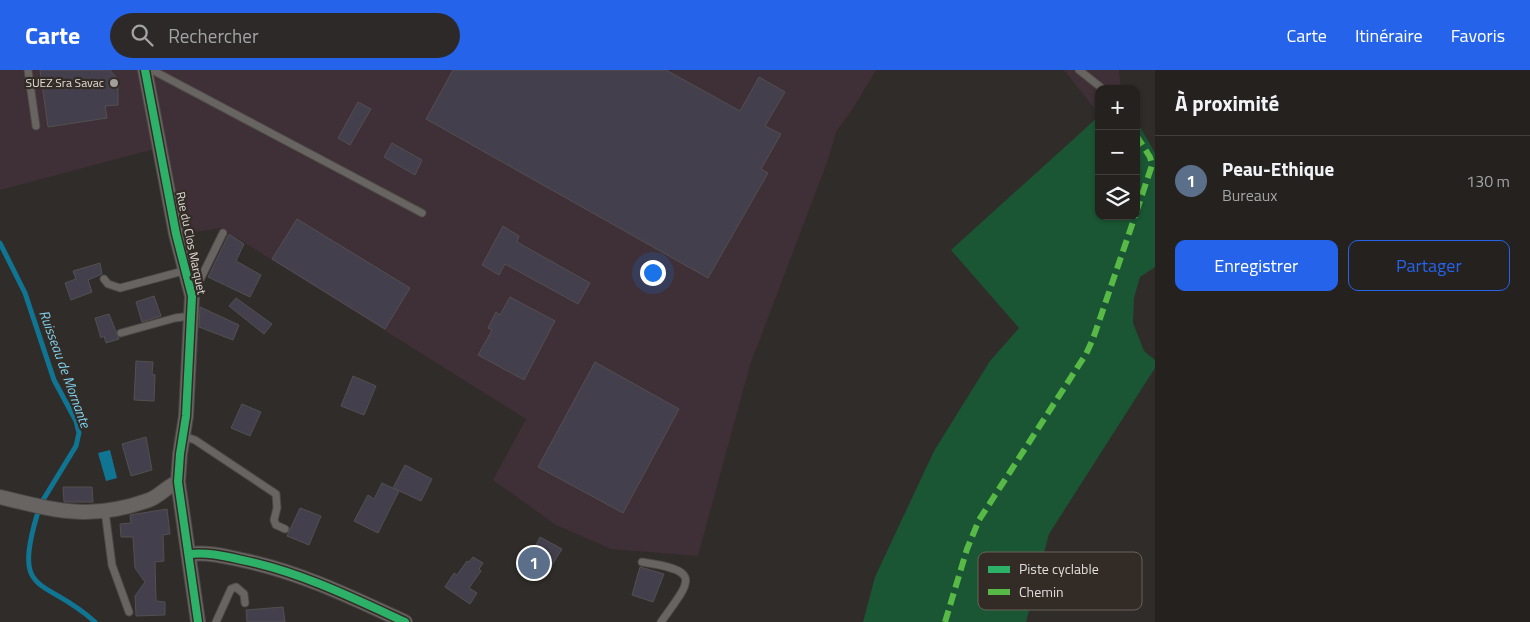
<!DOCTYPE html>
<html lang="fr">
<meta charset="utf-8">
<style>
:root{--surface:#24211f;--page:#2c2928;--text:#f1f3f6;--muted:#a3a3a4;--line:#413e3d;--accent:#2563eb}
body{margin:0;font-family:"Titillium Web",sans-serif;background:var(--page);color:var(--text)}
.controls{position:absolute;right:15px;top:15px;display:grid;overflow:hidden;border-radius:10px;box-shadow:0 1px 4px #0004}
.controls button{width:45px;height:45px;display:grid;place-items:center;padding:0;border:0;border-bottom:1px solid var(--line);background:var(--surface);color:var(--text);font:25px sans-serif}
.you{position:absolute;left:652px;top:202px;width:18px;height:18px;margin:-12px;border:4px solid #fff;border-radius:50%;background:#1a73e8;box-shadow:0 0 0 8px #1a73e833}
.badge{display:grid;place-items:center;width:32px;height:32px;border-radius:50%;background:var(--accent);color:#fff;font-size:16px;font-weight:700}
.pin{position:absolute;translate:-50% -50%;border:2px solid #fff;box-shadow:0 1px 5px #0006}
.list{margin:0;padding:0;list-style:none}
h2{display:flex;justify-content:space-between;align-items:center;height:65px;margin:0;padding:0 20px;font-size:21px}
h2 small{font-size:16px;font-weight:400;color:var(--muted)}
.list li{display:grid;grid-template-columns:32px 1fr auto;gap:15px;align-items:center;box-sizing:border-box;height:90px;padding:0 20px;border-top:1px solid var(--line)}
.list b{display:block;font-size:19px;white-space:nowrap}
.list p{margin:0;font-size:16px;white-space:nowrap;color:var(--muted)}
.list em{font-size:16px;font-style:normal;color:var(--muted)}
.actions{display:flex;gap:10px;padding:15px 20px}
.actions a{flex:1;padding:11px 0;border:1px solid var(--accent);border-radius:10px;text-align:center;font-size:18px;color:var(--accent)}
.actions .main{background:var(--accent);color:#fff}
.icon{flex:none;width:28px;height:28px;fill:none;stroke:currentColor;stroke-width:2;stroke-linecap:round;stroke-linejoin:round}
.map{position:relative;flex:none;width:1155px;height:552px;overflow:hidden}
header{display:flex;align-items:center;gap:30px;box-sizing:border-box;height:70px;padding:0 25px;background:var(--accent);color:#fff}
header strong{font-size:24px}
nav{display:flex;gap:28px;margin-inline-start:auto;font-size:18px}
.search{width:350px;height:45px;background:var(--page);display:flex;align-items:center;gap:12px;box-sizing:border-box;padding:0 18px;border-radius:28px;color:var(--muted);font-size:19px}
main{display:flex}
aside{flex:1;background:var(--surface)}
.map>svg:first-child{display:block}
.industrial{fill:#3f2f36}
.green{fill:#1a5633}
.water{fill:#107593}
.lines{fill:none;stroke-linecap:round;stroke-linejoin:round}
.stream{stroke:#107593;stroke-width:5}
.building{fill:#443f4c;stroke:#525050}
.lane-casing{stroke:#4c4846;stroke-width:9}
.street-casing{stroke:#4c4846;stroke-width:16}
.lane{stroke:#676462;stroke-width:7}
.street{stroke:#676462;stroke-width:14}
.quiet{stroke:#58b947;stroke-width:6;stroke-dasharray:12 6;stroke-linecap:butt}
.cycleway-casing{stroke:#332c26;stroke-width:11}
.cycleway{stroke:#2db169;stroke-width:8}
.poi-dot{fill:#a29e9b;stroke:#332c26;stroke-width:2}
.labels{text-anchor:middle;stroke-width:4.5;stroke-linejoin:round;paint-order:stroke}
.poi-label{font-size:12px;fill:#e0dbd8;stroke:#332c26;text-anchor:end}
.street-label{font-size:12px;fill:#e0dbd8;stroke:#332c26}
.water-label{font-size:14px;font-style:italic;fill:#7dd1f2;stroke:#332c26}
.key{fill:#332c26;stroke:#67615b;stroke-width:1}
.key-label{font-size:14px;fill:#e0dbd8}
</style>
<header>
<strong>Carte</strong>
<div class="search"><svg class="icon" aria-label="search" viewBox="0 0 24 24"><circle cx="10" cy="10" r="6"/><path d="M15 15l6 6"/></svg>Rechercher</div>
<nav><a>Carte</a><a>Itinéraire</a><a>Favoris</a></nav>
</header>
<main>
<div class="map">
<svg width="1155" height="552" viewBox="0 0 1155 552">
<rect width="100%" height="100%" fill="#302c29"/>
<g class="industrial">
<polygon points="0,0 876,0 854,37 836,62 828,90 750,295 698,486 611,479 556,455 493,410 526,349 221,158 183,164 166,76 0,120"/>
<polygon points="1064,0 1119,0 1121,19 1099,19 1099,44"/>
</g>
<polygon class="green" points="1099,46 1099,146 1136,146 1136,50 1155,83 1155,197 1140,207 1134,228 1133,253 1144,281 1155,290 1155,298 1049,464 1026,552 863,552 875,507 934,381 990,291 1019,258 951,180"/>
<polygon class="water" points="110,380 117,408 106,411 98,383"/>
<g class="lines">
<g class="stream">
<polyline points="0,173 25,223 54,310 76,351 79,363 76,376 43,430"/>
<path d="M38 442C11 529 45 506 95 552"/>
</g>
</g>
<g class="building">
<polygon points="40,0 110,0 118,10 118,35 105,36 107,48 48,57"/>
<polygon points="453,0 666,0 740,41 759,7 785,22 765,56 781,64 761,99 768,103 708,208 426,49"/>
<polygon points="358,32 371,39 350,75 338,68"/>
<polygon points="392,73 422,90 415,105 384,87"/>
<polygon points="297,149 410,218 385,259 272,189"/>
<polygon points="503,156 519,166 517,172 590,213 578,234 505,194 499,205 482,195"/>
<polygon points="229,164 244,174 236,191 261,205 250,227 208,207"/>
<polygon points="100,193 102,204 88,210 92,222 71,230 65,213 76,209 73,201"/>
<polygon points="154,226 161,246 142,252 136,232"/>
<polygon points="510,227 555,251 524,310 478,285 492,260 488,258 496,242 500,245"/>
<polygon points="236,228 272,254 264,264 229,236"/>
<polygon points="200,237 239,255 233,270 199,257"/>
<polygon points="109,244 119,269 106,273 104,266 101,268 95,248"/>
<polygon points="136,291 153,292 152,304 155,305 154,331 134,330"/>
<polygon points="595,292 679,339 623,443 538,397"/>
<polygon points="353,306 376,316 364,345 341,336"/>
<polygon points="242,334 261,342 250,366 231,358"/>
<polygon points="146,367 152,400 131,406 122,374"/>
<polygon points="405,395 432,409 421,431 393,418"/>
<polygon points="382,413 399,421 378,463 354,451 368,425 374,429"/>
<polygon points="63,417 92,417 93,432 64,432"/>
<polygon points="300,438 321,446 309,475 287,466"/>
<polygon points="167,439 170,464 163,465 164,491 155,492 156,531 165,532 165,545 136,546 135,526 145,512 135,498 133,467 121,467 120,454 131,453 130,445"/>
<polygon points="540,467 562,479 545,506 526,495"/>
<polygon points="473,487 483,493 479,499 481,501 469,518 477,523 470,534 445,517 454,503 457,505 467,491 469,492"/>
<polygon points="640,497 664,504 653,532 632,525"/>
<polygon points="283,537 285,552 247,552 246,540"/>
</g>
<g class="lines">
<g class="lane-casing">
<g id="lane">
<polyline points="28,0 36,56"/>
<polyline points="152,0 422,143"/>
<polyline points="1079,0 1103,19"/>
<polyline points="104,209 108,214 120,218 187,200"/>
<polyline points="193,224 223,163"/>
<polyline points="121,263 175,248 191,246"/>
<polyline points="183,366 195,370 276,424 277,438 274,450 276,455 285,459"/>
<polyline points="105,441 112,495 129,542"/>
<path d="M642 492C703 501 691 510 661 552"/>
<polyline points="216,552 231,519 236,517 244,524 245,533"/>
</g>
</g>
<g class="street-casing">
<g id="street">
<polyline points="145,0 176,164 192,226 186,346 180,384 178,412 198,552"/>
<path d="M0 427C58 441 90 451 149 430 160 426 167 416 178 412"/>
<path d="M189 484C208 482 224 486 242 490 300 502 351 527 405 552"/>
</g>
</g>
<use href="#lane" class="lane"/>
<use href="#street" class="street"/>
<g class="quiet">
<polyline points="1136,65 1150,87 1152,95 1136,143"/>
<polyline points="945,552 967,479 979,450 1086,284 1093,269 1135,146"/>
</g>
<g class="cycleway-casing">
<g id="cycleway">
<polyline points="145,0 176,164 192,226 186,346 180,384 178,412 198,552"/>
<path d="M189 484C208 482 224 486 242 490 300 502 351 527 405 552"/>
</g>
</g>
<use href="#cycleway" class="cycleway"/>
</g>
<circle class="poi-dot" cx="114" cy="13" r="5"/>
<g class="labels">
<g class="poi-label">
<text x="104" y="17">SUEZ Sra Savac</text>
</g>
<g class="street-label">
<text transform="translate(191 173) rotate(78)" y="4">Rue du Clos Marquet</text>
</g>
<g class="water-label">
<text transform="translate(65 299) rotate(70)" y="5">Ruisseau de Mornante</text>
</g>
</g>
<rect x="978" y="482" width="164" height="58" rx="8" class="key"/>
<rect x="988" y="496" width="22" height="7" fill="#2db169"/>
<rect x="988" y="519" width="22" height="6" fill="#58b947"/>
<g class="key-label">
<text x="1019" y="504">Piste cyclable</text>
<text x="1019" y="527">Chemin</text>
</g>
</svg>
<div class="controls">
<button>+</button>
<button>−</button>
<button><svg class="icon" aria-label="layers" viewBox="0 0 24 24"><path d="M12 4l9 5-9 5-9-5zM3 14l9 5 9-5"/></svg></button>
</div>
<div class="you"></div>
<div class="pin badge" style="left:534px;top:493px;background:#5c6f8a">1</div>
</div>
<aside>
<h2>À proximité<small></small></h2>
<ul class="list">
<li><span class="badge" style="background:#5c6f8a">1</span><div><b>Peau-Ethique</b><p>Bureaux</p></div><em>130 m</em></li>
</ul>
<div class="actions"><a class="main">Enregistrer</a><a>Partager</a></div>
</aside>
</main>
